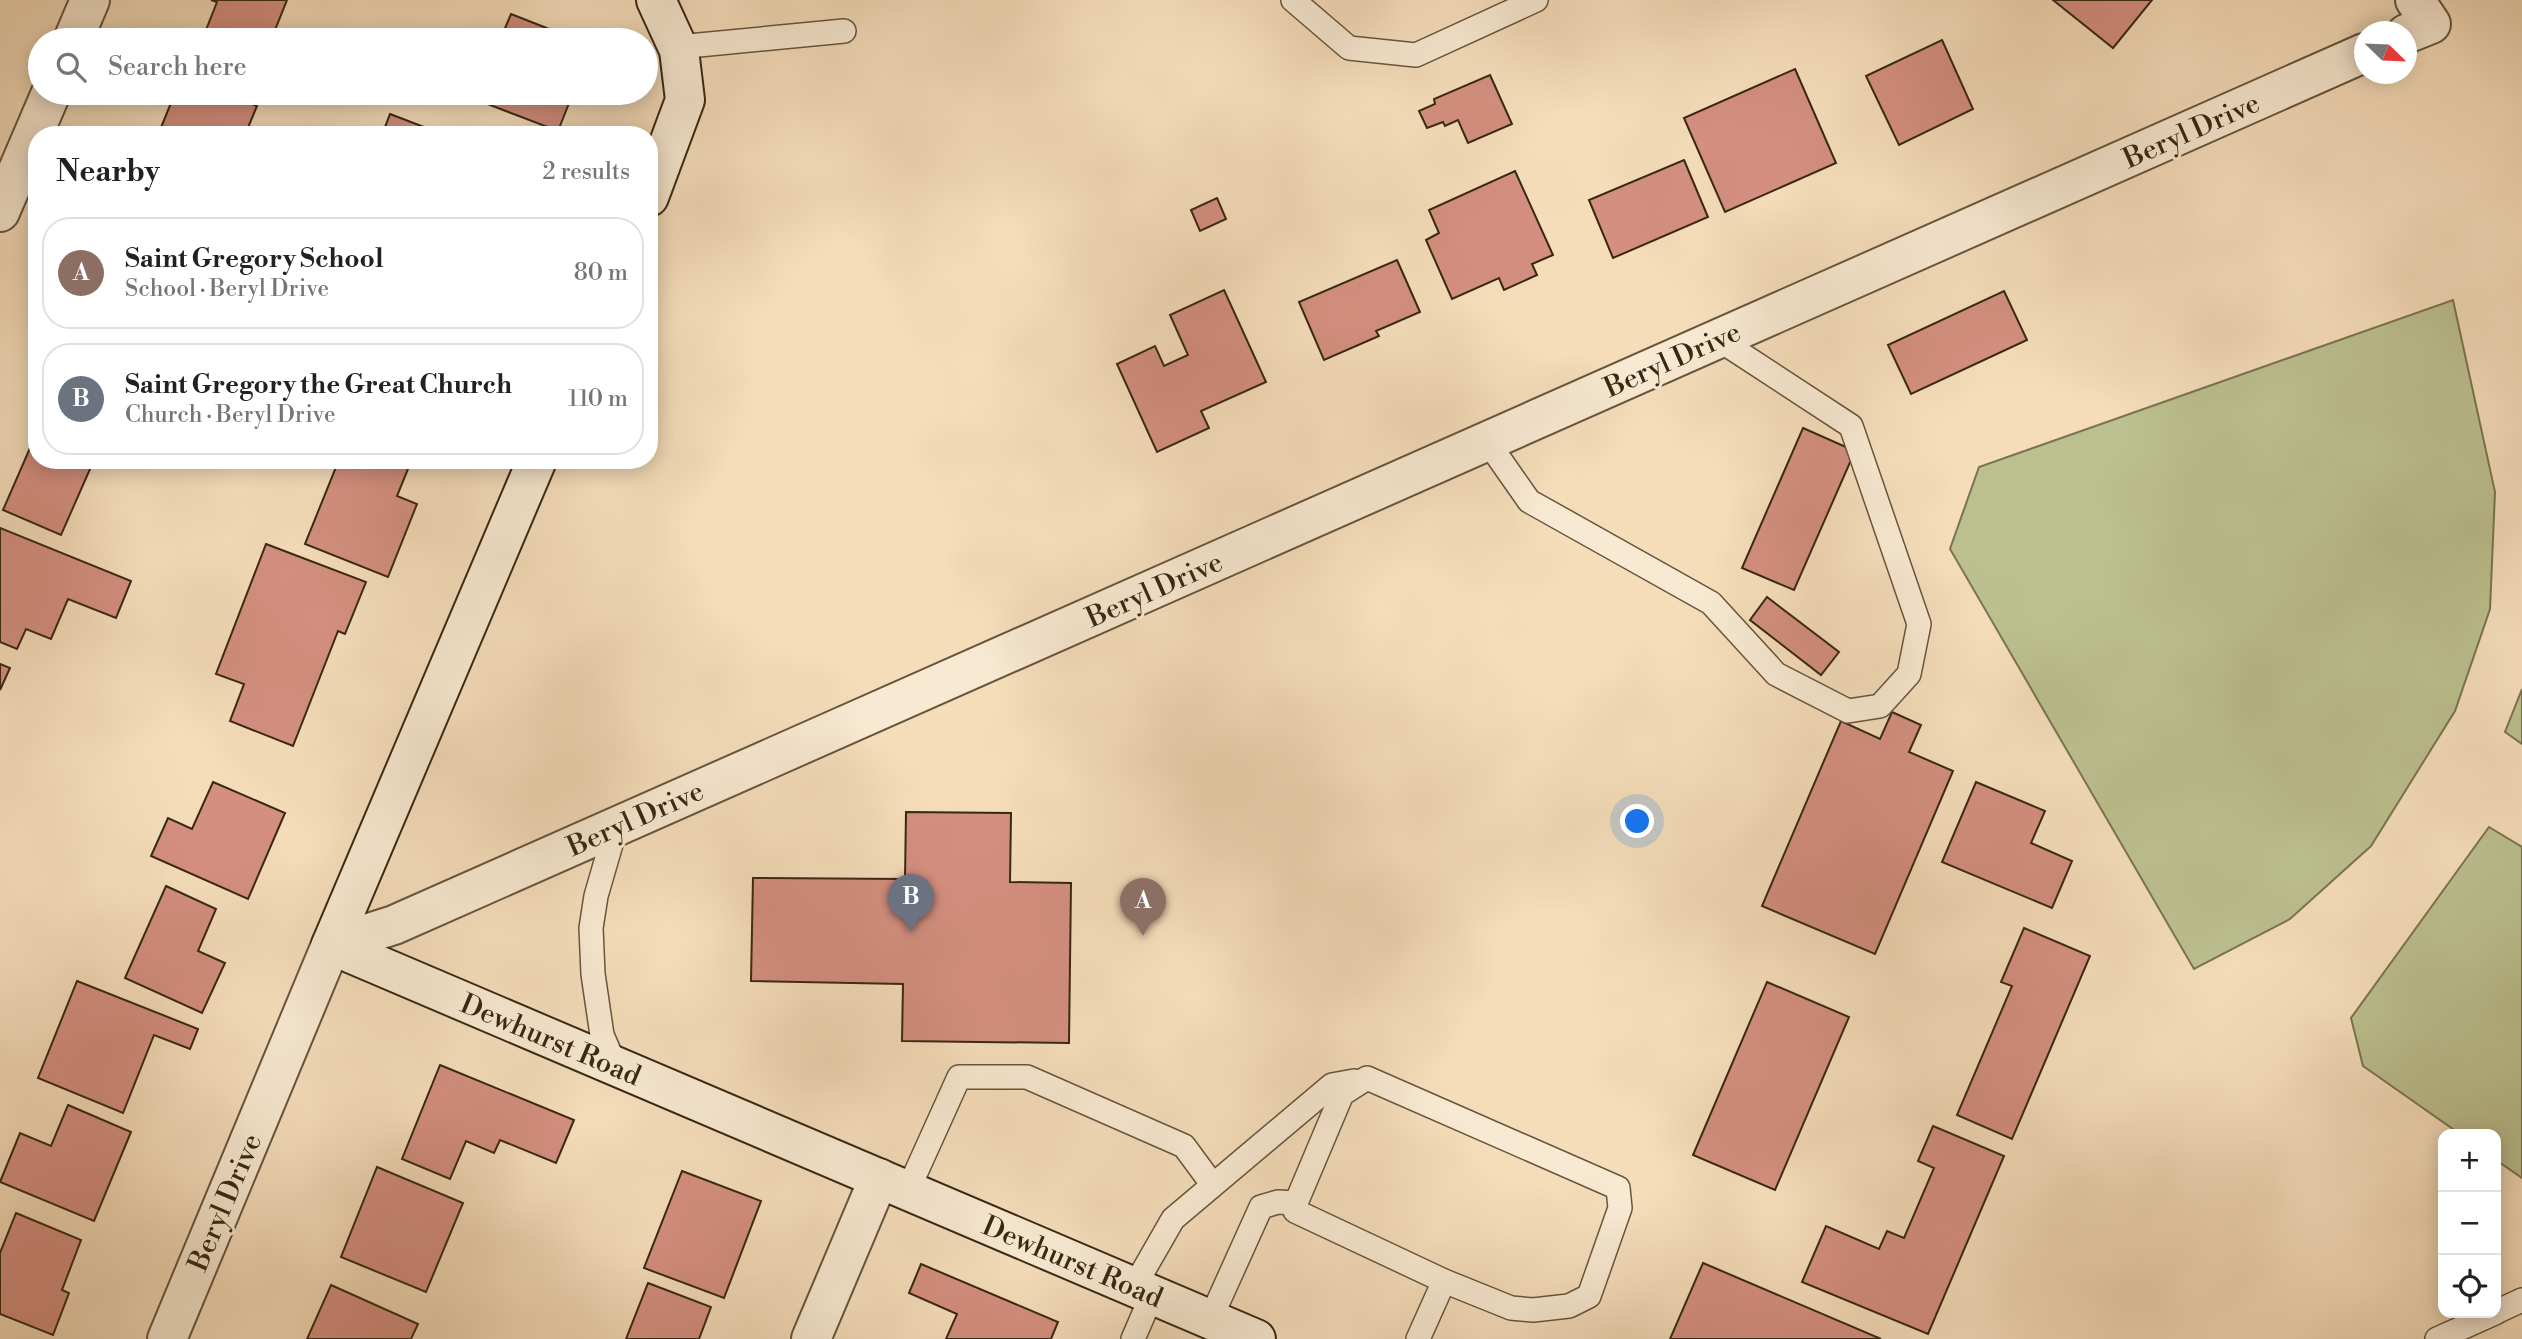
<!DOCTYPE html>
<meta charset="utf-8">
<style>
:root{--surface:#fff;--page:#f6f6f6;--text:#202124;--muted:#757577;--line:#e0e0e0;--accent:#111827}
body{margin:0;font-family:"Libre Bodoni",serif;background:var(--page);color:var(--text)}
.controls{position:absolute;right:21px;bottom:21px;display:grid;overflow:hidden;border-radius:14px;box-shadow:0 4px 18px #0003}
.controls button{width:63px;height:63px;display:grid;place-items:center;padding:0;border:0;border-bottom:2px solid var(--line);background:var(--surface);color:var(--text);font:35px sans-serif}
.compass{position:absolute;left:2354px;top:21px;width:63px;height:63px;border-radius:50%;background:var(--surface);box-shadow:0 4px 18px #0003;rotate:113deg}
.you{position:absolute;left:1638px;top:822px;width:24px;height:24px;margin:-18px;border:5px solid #fff;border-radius:50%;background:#1a73e8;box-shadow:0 0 0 10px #1a73e833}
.badge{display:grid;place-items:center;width:46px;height:46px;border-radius:50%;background:var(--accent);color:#fff;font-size:23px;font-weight:700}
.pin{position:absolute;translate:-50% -58px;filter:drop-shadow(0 2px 4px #0008)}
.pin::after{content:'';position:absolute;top:37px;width:24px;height:21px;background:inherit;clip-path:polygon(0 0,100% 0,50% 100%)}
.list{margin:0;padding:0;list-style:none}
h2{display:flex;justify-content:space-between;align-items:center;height:91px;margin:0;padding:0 28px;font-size:30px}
h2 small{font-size:23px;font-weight:400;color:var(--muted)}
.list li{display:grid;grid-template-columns:46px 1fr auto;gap:21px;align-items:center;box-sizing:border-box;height:112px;margin:0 14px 14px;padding:0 14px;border:2px solid var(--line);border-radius:28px}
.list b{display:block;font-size:26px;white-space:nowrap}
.list p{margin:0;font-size:23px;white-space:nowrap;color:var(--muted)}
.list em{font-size:23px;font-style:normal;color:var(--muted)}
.icon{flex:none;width:38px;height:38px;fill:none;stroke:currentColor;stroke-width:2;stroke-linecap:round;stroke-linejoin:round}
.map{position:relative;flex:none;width:2522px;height:1339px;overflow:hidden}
.search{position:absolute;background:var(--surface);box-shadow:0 4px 18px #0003;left:28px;top:28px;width:630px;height:77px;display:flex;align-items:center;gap:18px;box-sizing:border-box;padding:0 24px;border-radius:38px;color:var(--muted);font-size:26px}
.panel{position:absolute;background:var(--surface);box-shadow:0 4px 18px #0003;left:28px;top:126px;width:630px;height:343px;border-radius:28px}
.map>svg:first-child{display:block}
.green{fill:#bcc08f;stroke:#7a7451;stroke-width:2}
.building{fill:#d48f80;stroke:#372813;stroke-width:2}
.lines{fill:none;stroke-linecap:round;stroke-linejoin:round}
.lane-casing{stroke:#66553d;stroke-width:26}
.street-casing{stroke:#66553d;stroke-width:42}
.secondary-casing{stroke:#372813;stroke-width:42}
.lane{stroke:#f8e9d2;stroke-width:23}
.street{stroke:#f8e9d2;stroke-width:38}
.secondary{stroke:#f8e9d2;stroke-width:38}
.labels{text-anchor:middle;stroke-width:6;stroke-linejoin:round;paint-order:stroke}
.street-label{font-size:28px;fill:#372813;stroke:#f8e9d2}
</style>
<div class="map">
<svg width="2522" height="1339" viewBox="0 0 2522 1339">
<rect width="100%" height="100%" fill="#f5ddba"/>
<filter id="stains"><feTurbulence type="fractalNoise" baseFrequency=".00286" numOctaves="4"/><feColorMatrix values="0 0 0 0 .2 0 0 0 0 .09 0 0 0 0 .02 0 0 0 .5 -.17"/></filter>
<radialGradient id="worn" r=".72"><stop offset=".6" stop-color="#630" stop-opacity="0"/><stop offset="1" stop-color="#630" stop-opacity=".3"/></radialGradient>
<g class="green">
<polygon points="2453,300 2495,492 2490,609 2455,711 2371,846 2290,919 2194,969 1950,549 1979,467"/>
<polygon points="2522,689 2522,744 2505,732"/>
<polygon points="2489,827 2522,847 2522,1178 2496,1160 2496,1134 2460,1134 2363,1066 2351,1018"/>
</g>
<g class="building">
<polygon points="211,0 287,0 271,40 202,40 217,2"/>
<polygon points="2053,0 2152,0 2113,48"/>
<polygon points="511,14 577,40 500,40"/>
<polygon points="1942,40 1973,109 1899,145 1866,76"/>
<polygon points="1795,69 1836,163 1725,212 1684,118"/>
<polygon points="1490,75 1512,124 1468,143 1458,120 1445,126 1443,122 1427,128 1419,111 1435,104 1434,99"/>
<polygon points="175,93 224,93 257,106 245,135 158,135"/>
<polygon points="480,93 573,93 558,131 477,100"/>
<polygon points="390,114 432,130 430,135 382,135"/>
<polygon points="1684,160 1708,217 1613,258 1589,200"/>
<polygon points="1515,171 1553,255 1532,264 1537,275 1504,290 1499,278 1452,299 1426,240 1439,233 1429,210"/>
<polygon points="1217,198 1226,219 1200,231 1191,210"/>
<polygon points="1397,260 1420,312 1376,331 1379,336 1324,360 1299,302"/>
<polygon points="1224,290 1266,382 1201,411 1209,428 1157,452 1117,364 1155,346 1164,366 1188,355 1170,315"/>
<polygon points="2004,291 2027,340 1911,394 1888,345"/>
<polygon points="1803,428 1855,451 1794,590 1742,568"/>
<polygon points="37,432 37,460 94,460 61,535 3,510"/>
<polygon points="319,460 401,460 410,464 397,496 417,504 388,577 305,544 336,467"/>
<polygon points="0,528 131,581 116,618 68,599 51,639 26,629 17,649 0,642"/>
<polygon points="266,544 366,582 345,634 338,631 293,746 230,721 244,684 216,674"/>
<polygon points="1767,597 1839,652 1821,675 1750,620"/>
<polygon points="0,664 10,668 0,690"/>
<polygon points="1892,712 1921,725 1909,752 1953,771 1875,954 1762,906 1841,721 1880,739"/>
<polygon points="213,782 285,813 248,899 151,856 168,818 192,829"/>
<polygon points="1976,782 2045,811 2031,843 2072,861 2052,908 1942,862"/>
<polygon points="906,812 1011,813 1010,882 1071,883 1069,1043 902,1041 903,984 751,981 753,878 905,879"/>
<polygon points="166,886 216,909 198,951 225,963 202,1013 125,978"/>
<polygon points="2024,928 2090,956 2012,1139 1957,1115 2012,986 2001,982"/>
<polygon points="77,981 198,1029 190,1049 154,1035 123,1113 38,1078"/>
<polygon points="1767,982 1849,1017 1775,1190 1693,1155"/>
<polygon points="440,1065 574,1120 556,1163 500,1140 494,1153 466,1141 450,1179 402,1159"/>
<polygon points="68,1105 131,1132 94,1221 0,1182 20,1133 51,1146"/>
<polygon points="1933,1126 2004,1156 1928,1334 1802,1282 1826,1226 1879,1249 1887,1231 1904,1238 1934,1168 1918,1161"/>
<polygon points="377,1167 463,1203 426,1292 341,1257"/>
<polygon points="682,1171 761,1201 724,1298 644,1268"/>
<polygon points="16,1213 81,1240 62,1290 69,1293 53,1335 0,1314 0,1253"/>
<polygon points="1703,1263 1881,1339 1670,1339"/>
<polygon points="921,1264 1058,1322 1051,1339 946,1339 957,1314 909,1293"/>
<polygon points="648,1283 711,1307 699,1339 626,1339"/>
<polygon points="331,1285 418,1324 411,1339 307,1339"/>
</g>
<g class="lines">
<g class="lane-casing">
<g id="lane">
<polyline points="1293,0 1349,48 1416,55 1536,0"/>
<polyline points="678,47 844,31"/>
<polyline points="1487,441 1529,501 1711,603 1776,674 1848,711 1880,706 1909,674 1919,624 1851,426 1718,339"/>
<polyline points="615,1065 602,1035 593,974 591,928 596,896 616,827"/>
<polygon points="1367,1078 1618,1188 1620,1208 1589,1296 1569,1306 1533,1310 1511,1308 1444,1281 1295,1211 1296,1203 1342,1094"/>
<polyline points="908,1190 959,1077 1027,1077 1184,1146 1212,1184"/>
<polyline points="1134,1287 1173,1219 1332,1085 1354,1081"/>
<polyline points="2496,1312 2522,1300"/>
<polyline points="1210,1320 1261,1207 1278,1202 1296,1203"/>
<polyline points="1133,1339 1152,1295"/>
<polyline points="1418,1339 1444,1281"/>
<polyline points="2437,1339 2495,1313"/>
</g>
</g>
<g class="street-casing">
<g id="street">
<polyline points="2406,34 2431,24 2415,0"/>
<polyline points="73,40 90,0"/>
<polyline points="0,212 51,93"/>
<polyline points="167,1339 331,945 394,925 2364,53"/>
<polyline points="811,1339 879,1178"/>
</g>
</g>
<g class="secondary-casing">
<g id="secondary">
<polyline points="649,197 685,100 679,50 656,0"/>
<polyline points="537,460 331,945 1256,1339"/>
</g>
</g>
<use href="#lane" class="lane"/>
<use href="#street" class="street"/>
<use href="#secondary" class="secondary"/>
</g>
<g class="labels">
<g class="street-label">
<text transform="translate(2191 130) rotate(-24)" y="10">Beryl Drive</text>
<text transform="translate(1672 359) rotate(-24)" y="10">Beryl Drive</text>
<text transform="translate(1154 589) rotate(-24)" y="10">Beryl Drive</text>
<text transform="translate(635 818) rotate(-24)" y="10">Beryl Drive</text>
<text transform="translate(551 1039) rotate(23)" y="10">Dewhurst Road</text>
<text transform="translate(224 1202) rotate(-67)" y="10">Beryl Drive</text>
<text transform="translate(1073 1261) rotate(23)" y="10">Dewhurst Road</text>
</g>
</g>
<rect width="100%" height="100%" filter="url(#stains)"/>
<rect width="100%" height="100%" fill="url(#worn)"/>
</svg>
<div class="controls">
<button>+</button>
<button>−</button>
<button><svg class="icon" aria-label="locate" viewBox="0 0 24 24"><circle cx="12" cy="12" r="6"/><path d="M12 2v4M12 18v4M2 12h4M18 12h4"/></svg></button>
</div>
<svg class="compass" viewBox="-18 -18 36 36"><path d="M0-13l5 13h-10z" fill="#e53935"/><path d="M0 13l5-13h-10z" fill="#757577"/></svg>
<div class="you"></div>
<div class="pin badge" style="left:1143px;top:936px;background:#8d6e63">A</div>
<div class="pin badge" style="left:911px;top:932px;background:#6b7280">B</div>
<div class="search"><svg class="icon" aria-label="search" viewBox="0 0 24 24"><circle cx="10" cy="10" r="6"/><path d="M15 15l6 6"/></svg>Search here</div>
<section class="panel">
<h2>Nearby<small>2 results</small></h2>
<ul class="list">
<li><span class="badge" style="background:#8d6e63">A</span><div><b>Saint Gregory School</b><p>School · Beryl Drive</p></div><em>80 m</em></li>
<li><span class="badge" style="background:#6b7280">B</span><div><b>Saint Gregory the Great Church</b><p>Church · Beryl Drive</p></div><em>110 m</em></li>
</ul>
</section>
</div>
